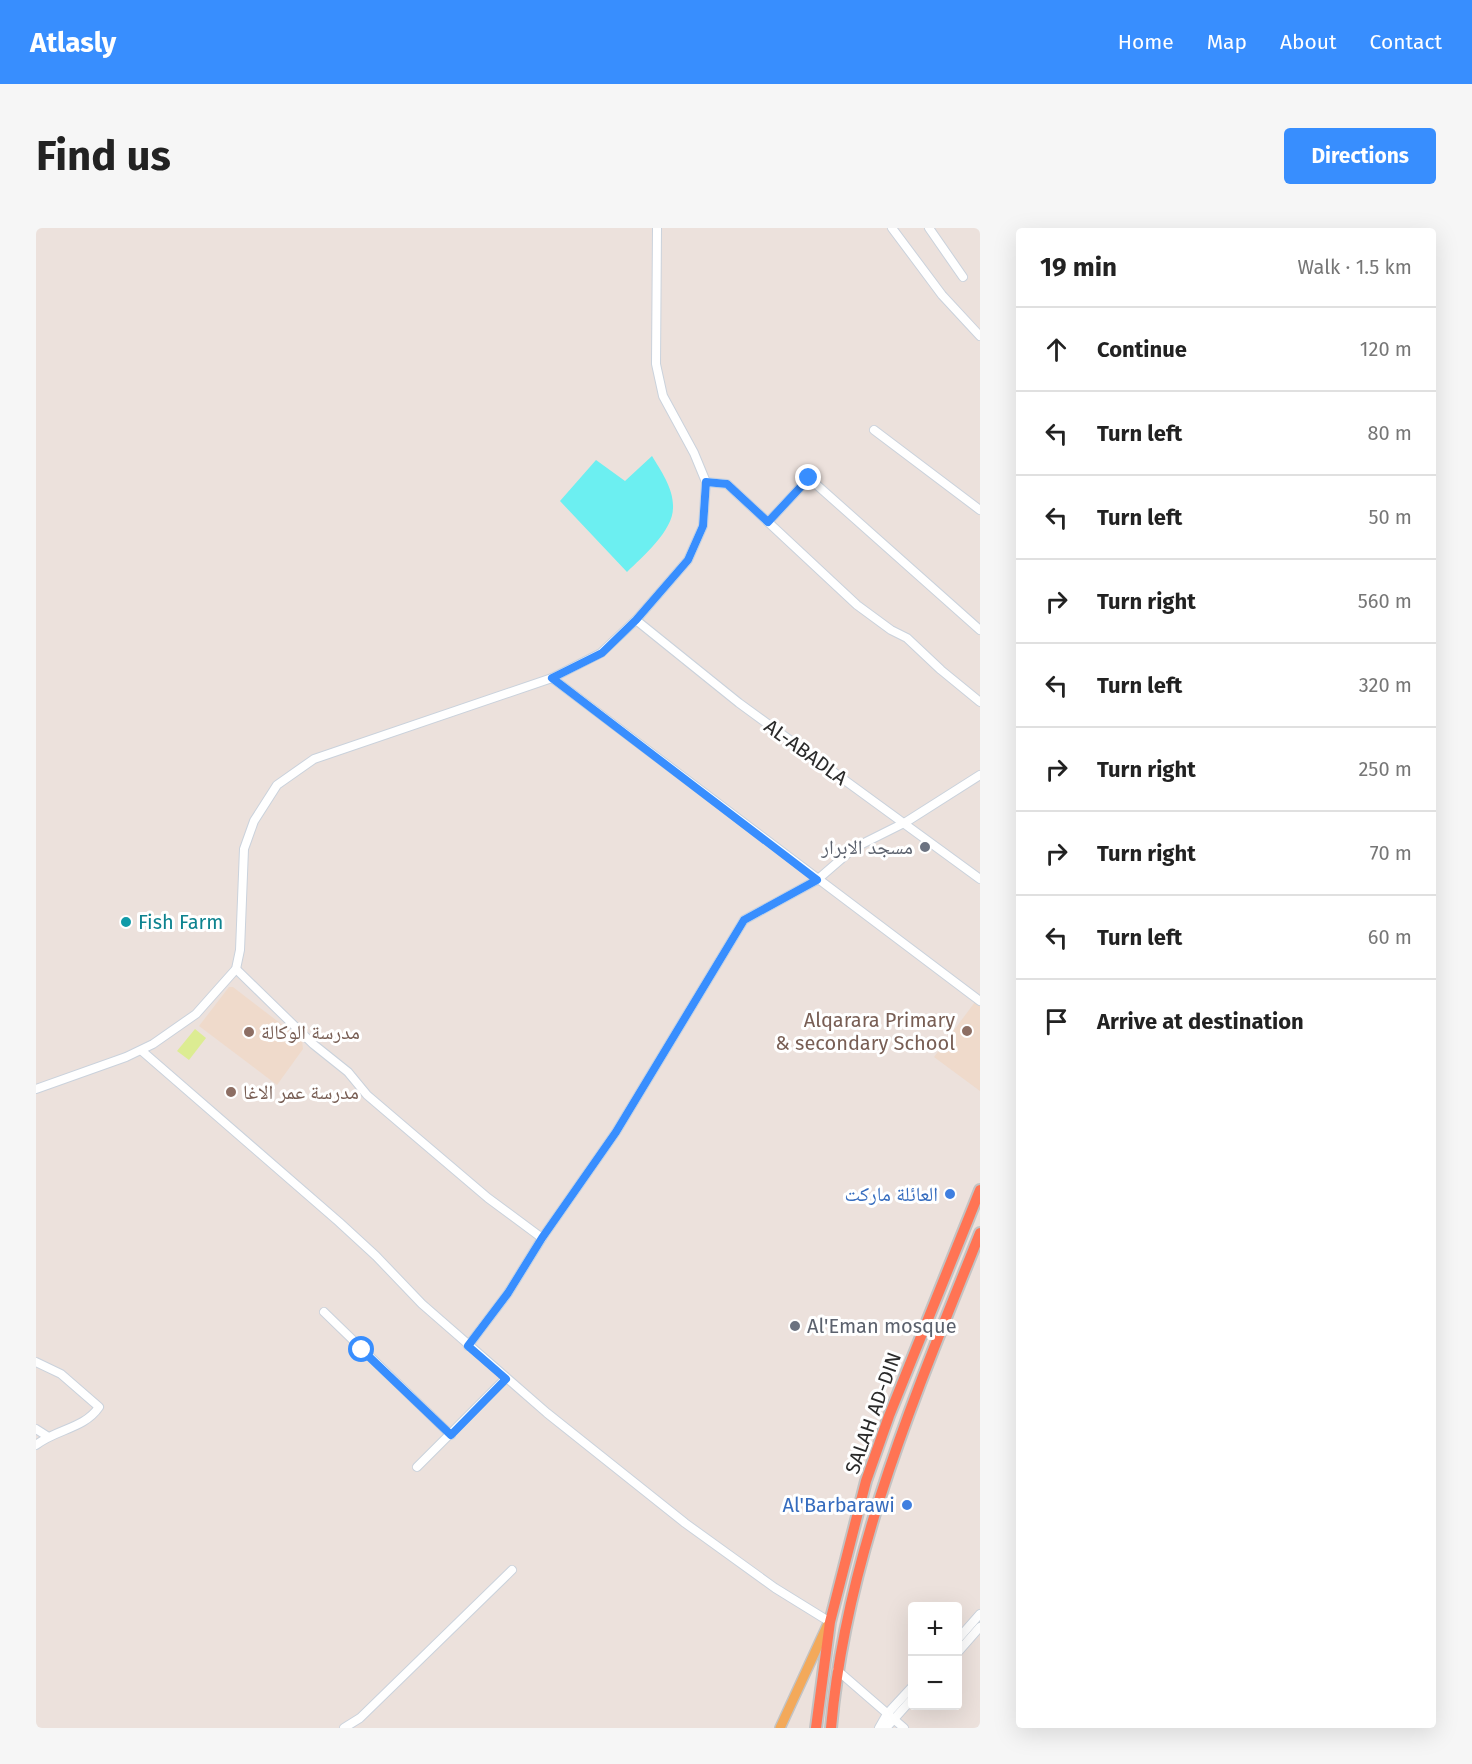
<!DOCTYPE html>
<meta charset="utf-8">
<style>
:root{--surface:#fff;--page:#f6f6f6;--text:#222;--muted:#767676;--line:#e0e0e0;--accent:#388efe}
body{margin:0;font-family:"Fira Sans","Noto Naskh Arabic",sans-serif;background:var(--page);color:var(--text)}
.controls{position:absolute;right:18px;bottom:18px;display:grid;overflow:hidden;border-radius:6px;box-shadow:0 6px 24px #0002}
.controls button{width:54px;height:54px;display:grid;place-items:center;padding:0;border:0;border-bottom:2px solid var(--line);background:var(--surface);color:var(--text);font:30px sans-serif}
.stop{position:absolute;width:18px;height:18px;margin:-14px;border:4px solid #388efe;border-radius:50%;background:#fff}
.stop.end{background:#388efe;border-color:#fff;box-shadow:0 2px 6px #0008}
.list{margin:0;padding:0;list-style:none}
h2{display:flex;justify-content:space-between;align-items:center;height:78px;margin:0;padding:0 24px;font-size:26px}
h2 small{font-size:20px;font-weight:400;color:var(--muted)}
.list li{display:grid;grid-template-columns:39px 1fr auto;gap:18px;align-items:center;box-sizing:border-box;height:84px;padding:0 24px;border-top:2px solid var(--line)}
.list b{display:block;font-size:22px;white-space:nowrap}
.list em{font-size:20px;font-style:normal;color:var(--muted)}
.icon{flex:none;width:33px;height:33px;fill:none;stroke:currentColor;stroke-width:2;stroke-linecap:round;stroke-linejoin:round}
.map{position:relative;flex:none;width:944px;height:1500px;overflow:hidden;border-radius:6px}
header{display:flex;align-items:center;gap:36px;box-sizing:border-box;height:84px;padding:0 30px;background:var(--accent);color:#fff}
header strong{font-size:28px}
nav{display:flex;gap:33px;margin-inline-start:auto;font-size:21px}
.intro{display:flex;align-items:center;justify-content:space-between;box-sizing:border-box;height:144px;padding:0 36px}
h1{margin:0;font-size:42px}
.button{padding:15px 27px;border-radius:6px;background:var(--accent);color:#fff;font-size:21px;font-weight:700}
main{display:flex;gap:36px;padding:0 36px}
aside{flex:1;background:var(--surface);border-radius:6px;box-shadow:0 6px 24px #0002}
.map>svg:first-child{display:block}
.education{fill:#efdacb}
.pitch{fill:#dcec92}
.water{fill:#6ceff1}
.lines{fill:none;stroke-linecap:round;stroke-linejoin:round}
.minor-casing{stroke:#cad2dc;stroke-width:10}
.major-casing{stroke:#c3c3c3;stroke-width:12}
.highway-casing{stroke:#c3c3c3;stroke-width:14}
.minor{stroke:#fff;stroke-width:8}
.major{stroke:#f3a95a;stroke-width:9}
.highway{stroke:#ff7454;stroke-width:10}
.route{stroke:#388efe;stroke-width:8}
.worship-dot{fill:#6b7280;stroke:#fff;stroke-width:2}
.culture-dot{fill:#0f9aa8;stroke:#fff;stroke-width:2}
.education-dot{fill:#8d6e63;stroke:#fff;stroke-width:2}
.shop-dot{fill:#3f7fe0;stroke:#fff;stroke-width:2}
.labels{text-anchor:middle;stroke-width:6;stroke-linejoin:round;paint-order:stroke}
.street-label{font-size:20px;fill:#2a2a2a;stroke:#fff}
.worship-label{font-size:20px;fill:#5b616d;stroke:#fff;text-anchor:end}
.culture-label{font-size:20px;fill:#0d838f;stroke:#fff;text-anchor:start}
.education-label{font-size:20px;fill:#785e54;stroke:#fff;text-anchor:start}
.shop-label{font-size:20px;fill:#366cbe;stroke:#fff;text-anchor:end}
</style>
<header>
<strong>Atlasly</strong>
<nav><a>Home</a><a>Map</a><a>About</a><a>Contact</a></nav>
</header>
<div class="intro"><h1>Find us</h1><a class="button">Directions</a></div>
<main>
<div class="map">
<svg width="944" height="1500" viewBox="0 0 944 1500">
<rect width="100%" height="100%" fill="#ece1dc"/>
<g class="education">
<polygon points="193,759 197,759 266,812 267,821 241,857 163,798"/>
<polygon points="939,774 944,777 944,863 898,829"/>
</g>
<polygon class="pitch" points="159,801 170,810 153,832 141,823"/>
<path class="water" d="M616 228C625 243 638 261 637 280 637 303 606 329 591 344L524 273 560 232 589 253Z"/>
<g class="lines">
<g class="minor-casing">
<g id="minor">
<polyline points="856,0 906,67 944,108"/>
<polyline points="893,0 927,49"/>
<polyline points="838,202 944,282"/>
<polyline points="670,254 691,256 732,294"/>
<polyline points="600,392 703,475 944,651"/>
<polyline points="944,402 773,250 732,294 821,377 855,402 871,410 905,442 944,474"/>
<polyline points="516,450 944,773"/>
<polyline points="200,741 277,816 312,844 331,867 372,902 452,970 506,1010"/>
<polyline points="106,823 303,994 340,1028 386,1076 511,1185 649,1295 739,1360 794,1394"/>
<polyline points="0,861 90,829 117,816 160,786 200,741 204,722 208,621 218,593 241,557 278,531 516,450 565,425 600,392 652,332 667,298 670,254 658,225 627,168 620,136 621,0"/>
<polyline points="288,1084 415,1207"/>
<polyline points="432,1118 472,1065 506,1010 580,904 708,692 781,652 818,620 870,594 944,547"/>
<path d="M0 1134 25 1146 63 1179C48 1201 20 1201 0 1217"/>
<polyline points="0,1201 11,1208"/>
<polyline points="381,1239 469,1151"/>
<polyline points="922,1411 944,1386"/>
<polyline points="922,1424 944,1399"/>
<polyline points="801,1442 868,1500"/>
<polyline points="308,1500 324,1490 476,1342"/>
<polyline points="843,1500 851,1486 876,1459"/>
<polyline points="850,1500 876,1471"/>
</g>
</g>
<g class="major-casing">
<polyline id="major" points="744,1500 791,1398"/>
</g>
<g class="highway-casing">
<g id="highway">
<polyline points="780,1500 794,1394 830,1253 853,1188 944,962"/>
<path d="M795 1500C810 1327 880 1165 944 1005"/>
</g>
</g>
<use href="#minor" class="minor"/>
<use href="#major" class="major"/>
<use href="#highway" class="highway"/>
</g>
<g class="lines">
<polyline class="route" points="326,1122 415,1207 470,1151 432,1118 472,1065 506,1010 580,904 708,692 781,652 516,450 566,425 600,392 652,332 667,298 670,254 691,256 732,294 773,250"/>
</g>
<g class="worship-dot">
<circle cx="889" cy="619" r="6"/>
<circle cx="759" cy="1098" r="6"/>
</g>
<circle class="culture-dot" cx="90" cy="694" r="6"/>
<g class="education-dot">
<circle cx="931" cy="803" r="6"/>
<circle cx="213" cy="804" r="6"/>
<circle cx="195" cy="864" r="6"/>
</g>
<g class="shop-dot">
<circle cx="914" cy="966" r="6"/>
<circle cx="871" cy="1277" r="6"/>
</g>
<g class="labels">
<g class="street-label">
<text transform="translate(770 524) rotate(36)" y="7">AL-ABADLA</text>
<text transform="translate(837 1185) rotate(-70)" y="7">SALAH AD-DIN</text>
</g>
<g class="worship-label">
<text x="877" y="626">مسجد الابرار</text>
<text x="771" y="1105" text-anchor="start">Al'Eman mosque</text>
</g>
<g class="culture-label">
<text x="102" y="701">Fish Farm</text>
</g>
<g class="education-label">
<text x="919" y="799" text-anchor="end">Alqarara Primary<tspan x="919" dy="23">&amp; secondary School</tspan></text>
<text x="225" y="811">مدرسة الوكالة</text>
<text x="207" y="871">مدرسة عمر الاغا</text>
</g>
<g class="shop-label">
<text x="902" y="973">العائلة ماركت</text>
<text x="859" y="1284">Al'Barbarawi</text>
</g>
</g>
</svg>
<div class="controls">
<button>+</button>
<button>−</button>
</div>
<div class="stop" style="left:326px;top:1122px"></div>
<div class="stop end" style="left:773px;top:250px"></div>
</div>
<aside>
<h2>19 min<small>Walk · 1.5 km</small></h2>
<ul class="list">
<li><svg class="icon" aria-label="ahead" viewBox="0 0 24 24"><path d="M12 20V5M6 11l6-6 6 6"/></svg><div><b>Continue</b></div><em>120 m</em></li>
<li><svg class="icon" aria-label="left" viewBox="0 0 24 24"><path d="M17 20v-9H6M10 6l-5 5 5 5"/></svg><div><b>Turn left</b></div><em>80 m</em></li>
<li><svg class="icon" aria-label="left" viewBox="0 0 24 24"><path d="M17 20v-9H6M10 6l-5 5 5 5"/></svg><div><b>Turn left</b></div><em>50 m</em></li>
<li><svg class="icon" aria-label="right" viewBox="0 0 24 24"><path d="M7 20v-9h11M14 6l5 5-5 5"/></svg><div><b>Turn right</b></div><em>560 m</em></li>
<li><svg class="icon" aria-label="left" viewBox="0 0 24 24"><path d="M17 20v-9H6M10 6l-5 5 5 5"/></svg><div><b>Turn left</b></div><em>320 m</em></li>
<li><svg class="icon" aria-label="right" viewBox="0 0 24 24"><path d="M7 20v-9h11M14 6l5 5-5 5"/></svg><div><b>Turn right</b></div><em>250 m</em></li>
<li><svg class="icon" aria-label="right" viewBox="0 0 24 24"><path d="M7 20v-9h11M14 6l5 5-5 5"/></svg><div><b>Turn right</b></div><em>70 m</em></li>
<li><svg class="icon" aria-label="left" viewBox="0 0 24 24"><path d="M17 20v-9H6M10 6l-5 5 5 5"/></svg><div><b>Turn left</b></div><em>60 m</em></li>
<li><svg class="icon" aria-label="arrive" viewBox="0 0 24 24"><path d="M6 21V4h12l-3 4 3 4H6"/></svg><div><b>Arrive at destination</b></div></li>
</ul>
</aside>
</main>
